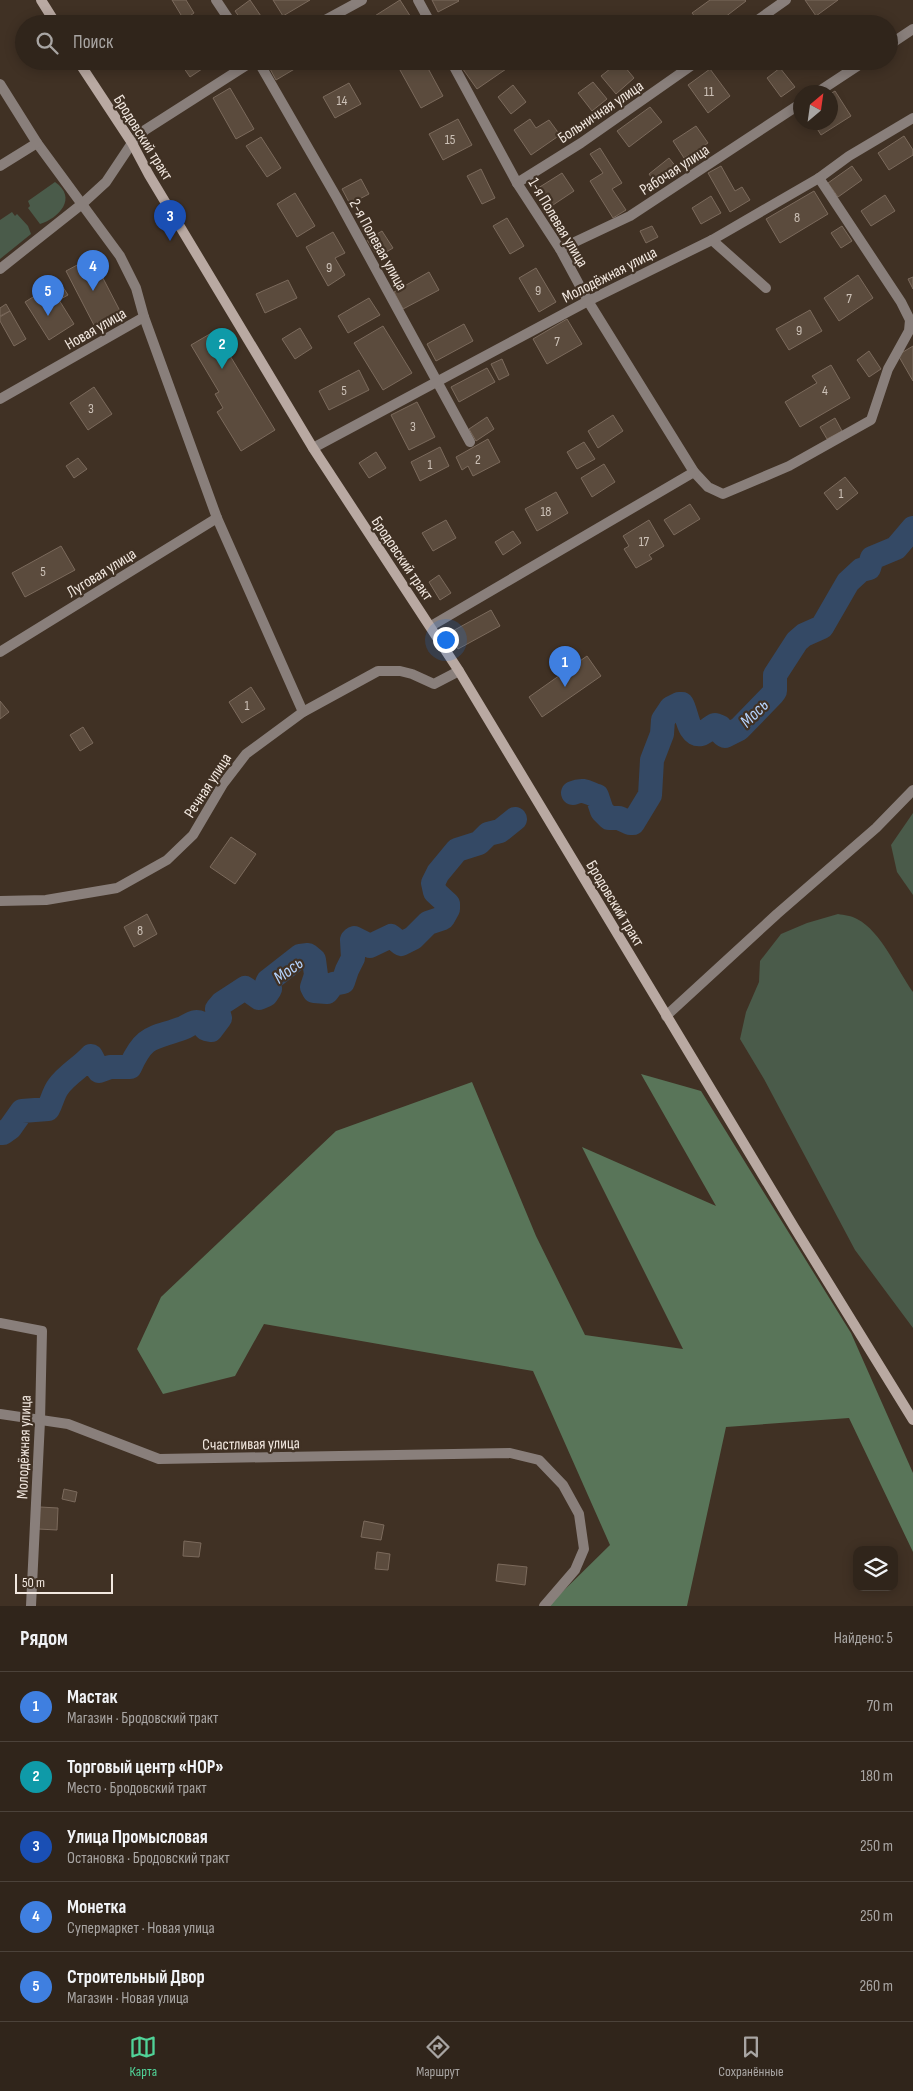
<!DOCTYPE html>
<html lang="ru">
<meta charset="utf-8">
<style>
:root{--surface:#30251b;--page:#3c3128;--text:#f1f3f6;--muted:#a8a5a3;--line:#4b423a;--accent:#50d398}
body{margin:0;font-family:"Sofia Sans Condensed",sans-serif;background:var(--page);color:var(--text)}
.controls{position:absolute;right:15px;bottom:15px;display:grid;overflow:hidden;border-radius:10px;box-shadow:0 2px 12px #0003}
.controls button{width:45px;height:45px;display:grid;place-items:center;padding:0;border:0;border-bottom:1px solid var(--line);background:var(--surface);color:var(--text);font:25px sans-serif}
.compass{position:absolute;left:793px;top:85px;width:45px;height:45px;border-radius:50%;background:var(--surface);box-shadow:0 2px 12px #0003;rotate:29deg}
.scale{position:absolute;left:15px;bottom:12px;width:98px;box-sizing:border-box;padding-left:5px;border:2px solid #f2e8e0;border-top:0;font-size:14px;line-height:18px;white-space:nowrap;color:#f2e8e0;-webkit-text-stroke:4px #403124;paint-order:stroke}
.you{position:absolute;left:445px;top:639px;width:18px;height:18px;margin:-12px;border:4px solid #fff;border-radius:50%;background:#1a73e8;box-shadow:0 0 0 8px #1a73e833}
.badge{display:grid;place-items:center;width:32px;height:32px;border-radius:50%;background:var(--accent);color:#fff;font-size:16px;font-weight:700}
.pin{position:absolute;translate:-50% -41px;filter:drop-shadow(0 1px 2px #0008)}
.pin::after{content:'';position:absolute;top:26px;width:18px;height:15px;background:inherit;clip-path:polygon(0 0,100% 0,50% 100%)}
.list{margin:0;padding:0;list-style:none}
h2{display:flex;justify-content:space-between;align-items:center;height:65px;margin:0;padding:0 20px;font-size:21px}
h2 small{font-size:16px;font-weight:400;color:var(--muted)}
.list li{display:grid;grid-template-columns:32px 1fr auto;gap:15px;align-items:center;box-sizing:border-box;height:70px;padding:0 20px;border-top:1px solid var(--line)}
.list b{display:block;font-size:19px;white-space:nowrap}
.list p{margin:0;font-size:16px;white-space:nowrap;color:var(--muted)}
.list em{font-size:16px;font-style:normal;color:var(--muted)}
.icon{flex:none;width:28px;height:28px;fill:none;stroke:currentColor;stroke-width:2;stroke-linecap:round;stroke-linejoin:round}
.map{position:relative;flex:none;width:913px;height:1606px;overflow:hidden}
.search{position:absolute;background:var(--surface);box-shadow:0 2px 12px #0003;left:15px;right:15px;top:15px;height:55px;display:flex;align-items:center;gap:12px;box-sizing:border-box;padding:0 18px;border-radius:28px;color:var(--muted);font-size:19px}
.sheet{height:415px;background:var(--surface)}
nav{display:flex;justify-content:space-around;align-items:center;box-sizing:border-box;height:70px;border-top:1px solid var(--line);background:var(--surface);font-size:14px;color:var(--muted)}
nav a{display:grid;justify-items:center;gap:2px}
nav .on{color:var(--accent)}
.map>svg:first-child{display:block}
.green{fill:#4a5b4a}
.forest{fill:#597559}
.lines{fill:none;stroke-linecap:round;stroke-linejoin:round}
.river{stroke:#344965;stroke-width:24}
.building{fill:#5b4b3d;stroke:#7b6a5c}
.minor{stroke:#897f7b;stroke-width:10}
.tertiary{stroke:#897f7b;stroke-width:10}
.secondary{stroke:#b9a9a2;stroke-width:10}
.labels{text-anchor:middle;stroke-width:4.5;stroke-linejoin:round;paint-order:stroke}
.number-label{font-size:14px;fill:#ccc1b7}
.street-label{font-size:16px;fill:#f2e8e0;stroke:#403124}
.water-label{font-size:18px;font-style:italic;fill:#b5d3fd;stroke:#403124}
</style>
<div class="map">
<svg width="913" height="1606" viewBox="0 0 913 1606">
<rect width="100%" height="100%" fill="#403124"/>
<g class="green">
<path d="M55 182C78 198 59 218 40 224L28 208 30 206 28 201Z"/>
<polygon points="12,212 15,216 17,214 28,226 31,234 0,259 0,220"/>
<polygon points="913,813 913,895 897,872 891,845"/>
<path d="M838 914C844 915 852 916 857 919 881 931 897 970 913 992V1328L855 1250 764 1079 740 1039 746 1012 759 982 760 961 781 934 807 923Z"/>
</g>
<polygon class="forest" points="641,1074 701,1091 851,1333 913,1473 913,1552 849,1418 726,1427 687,1606 548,1606 610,1545 533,1371 264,1324 235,1376 163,1394 137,1349 161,1297 336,1131 472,1082 536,1236 585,1335 683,1349 582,1147 716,1206"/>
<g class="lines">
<g class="river">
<path d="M573 793C584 788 588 793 597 796L602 811 609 818H619L630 823H633L650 795 652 760 662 734 663 720 671 708 679 704H682C687 712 688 737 701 734 705 733 710 727 715 725L720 727 722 734 725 736 739 729 772 695 775 691V675L797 641 804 635 822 627 848 582 861 570 869 568 872 558 896 548 913 528"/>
<path d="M0 1133H3L10 1128 22 1111 48 1109C52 1102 53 1094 58 1087 66 1075 81 1067 91 1056L99 1071 110 1067H130C145 1034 153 1039 183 1028 190 1025 194 1020 201 1023L206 1029 211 1030 220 1018 217 1009 222 1003 245 988 259 998 266 995 270 989 267 983 268 981 300 956 308 955 314 960 316 975 312 987 314 991 327 992 333 984 343 982 347 970 353 958 352 940 354 938 370 946 391 936 401 944 413 938 428 923 443 918 448 909V904L435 892 433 883 438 873 457 850 479 843 488 834 500 831 515 819"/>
</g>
</g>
<g class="building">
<polygon points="172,0 186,0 194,13 184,20"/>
<polygon points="250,0 265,22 262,24 244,24 235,11"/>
<polygon points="273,0 310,0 283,16"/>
<polygon points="400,0 414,22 411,24 373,24 370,19"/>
<polygon points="432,0 458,0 459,1 438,12"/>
<polygon points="710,0 745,0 746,1 716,24 701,24 692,13"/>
<polygon points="805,0 838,0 816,16"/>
<polygon points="179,61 209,61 211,63 190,77"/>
<polygon points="278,61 308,61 276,80 269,67"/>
<polygon points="395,61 424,61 443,96 421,108"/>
<polygon points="466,61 504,61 509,67 477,89 460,65"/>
<polygon points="620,61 634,78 616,94 601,76"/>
<polygon points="649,61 667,61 655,69"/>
<polygon points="736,61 753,61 743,69"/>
<polygon points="823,61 838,61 828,68"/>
<polygon points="780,68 795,87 781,97 767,78"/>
<polygon points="710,69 730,96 708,113 688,85"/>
<polygon points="593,82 607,99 592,111 578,93"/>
<polygon points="349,83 361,104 335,118 323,97"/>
<polygon points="513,85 526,102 511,114 498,97"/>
<polygon points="230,88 254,129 236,139 213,98"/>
<polygon points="835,91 851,116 821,135 813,122 830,122 830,94"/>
<polygon points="650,107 662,122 629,147 617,131"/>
<polygon points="458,119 472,145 443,160 429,134"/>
<polygon points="530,119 536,128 549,120 560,135 531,155 514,130"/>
<polygon points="696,126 708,143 684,158 673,141"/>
<polygon points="904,136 913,150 913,155 889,170 878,153"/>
<polygon points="261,137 281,168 267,177 246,146"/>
<polygon points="600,148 622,183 612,189 626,210 613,218 590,181 603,173 590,154"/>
<polygon points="669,158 677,168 656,184 649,174"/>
<polygon points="721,166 735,191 742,187 750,200 730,212 708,173"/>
<polygon points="852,166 862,180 838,197 828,183"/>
<polygon points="481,169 495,198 482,204 467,176"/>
<polygon points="562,173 574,191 547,209 535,190"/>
<polygon points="361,179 369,194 350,204 342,189"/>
<polygon points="814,191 828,214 780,243 766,219"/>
<polygon points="295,193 315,226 297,237 277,204"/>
<polygon points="885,195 895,211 871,226 861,211"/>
<polygon points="711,196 721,213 701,224 692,208"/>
<polygon points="507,218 524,246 510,254 493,226"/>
<polygon points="652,226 658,237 646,243 640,231"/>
<polygon points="842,226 852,241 841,248 831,233"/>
<polygon points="382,231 393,248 378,257 367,240"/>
<polygon points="333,232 345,253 335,258 345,275 328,286 306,247"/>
<polygon points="92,257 120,311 113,314 115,318 103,325 101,321 97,323 99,327 96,329 66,271"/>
<polygon points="536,268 556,302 539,312 519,278"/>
<polygon points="429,272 439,290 403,309 394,292"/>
<polygon points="858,275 873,298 839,321 824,298"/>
<polygon points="913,277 913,289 908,279"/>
<polygon points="288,280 297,298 265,313 256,294"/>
<polygon points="59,281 68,295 59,300 74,324 49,340 25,302"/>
<polygon points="369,298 380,315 348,333 338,316"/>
<polygon points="6,304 10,311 0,316 0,308"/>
<polygon points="810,310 822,331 789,350 776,329"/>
<polygon points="10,311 26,339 14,346 0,321 0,317"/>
<polygon points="567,319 582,344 547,364 533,339"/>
<polygon points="464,324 473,341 436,361 427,344"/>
<polygon points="383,326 412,373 383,390 354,343"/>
<polygon points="300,328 312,348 295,359 282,339"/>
<polygon points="215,331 275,430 241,451 217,412 223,408 215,394 219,392 191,345"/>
<polygon points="913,346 913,381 898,355"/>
<polygon points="869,351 881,369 869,377 857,360"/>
<polygon points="502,359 509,375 499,380 491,364"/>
<polygon points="831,365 850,398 800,427 785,402 817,383 812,376"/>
<polygon points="487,368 495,382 459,402 451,387"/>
<polygon points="359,370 369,390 329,410 319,391"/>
<polygon points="94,387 112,414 88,430 70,403"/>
<polygon points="417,402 435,437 409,450 391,415"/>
<polygon points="613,415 623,431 598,448 588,431"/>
<polygon points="487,417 494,429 476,441 469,429"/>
<polygon points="835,418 842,431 827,439 820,427"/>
<polygon points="488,439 500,462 473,476 468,466 462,470 456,457"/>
<polygon points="584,442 595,459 577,469 567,452"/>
<polygon points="440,447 449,466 420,481 411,462"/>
<polygon points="376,452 386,468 369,478 359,463"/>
<polygon points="78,458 87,469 74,478 66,466"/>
<polygon points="604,464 615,482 592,497 581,478"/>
<polygon points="845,477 858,493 837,510 824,493"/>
<polygon points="556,492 568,513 537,531 525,509"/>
<polygon points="690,504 700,519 674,535 664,520"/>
<polygon points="446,520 456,538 433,551 422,533"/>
<polygon points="649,520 664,546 649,555 652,559 636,568 624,549 629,546 623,536"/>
<polygon points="513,531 521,543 503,555 495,542"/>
<polygon points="61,546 75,570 25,597 12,573"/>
<polygon points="439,575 451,593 440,600 429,582"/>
<polygon points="491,610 500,626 458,649 449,633"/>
<polygon points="587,656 601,676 542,717 529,697"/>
<polygon points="251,687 265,709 242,723 229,702"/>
<polygon points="0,701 9,712 0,719"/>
<polygon points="83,727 93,743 80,751 70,735"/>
<polygon points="231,837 256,854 235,884 210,867"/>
<polygon points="147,914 157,934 134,947 124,927"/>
<polygon points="64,1489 77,1492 75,1502 62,1499"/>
<polygon points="40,1507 58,1508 57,1530 38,1529"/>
<polygon points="364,1521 384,1525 381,1540 361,1537"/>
<polygon points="184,1541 201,1543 199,1557 183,1556"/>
<polygon points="377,1552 390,1554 388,1570 375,1569"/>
<polygon points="498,1564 527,1567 525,1585 496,1581"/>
</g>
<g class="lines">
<g class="minor">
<polyline points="216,0 232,24"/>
<polyline points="418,0 431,24"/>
<polyline points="318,24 362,0"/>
<polyline points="752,24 786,0"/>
<polyline points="889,45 913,29"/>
<polyline points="258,61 337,198 470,442"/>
<polyline points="451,61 517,183 560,249 588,301 694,472 708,487 723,494 789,466 871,420 888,369 909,331 910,320 901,302 819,178"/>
<polyline points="0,84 37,143 120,256 136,288 144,317 0,399"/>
<polyline points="818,92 865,61"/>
<polyline points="132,143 145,130 253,61"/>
<polyline points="0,166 37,143"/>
<polyline points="517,183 581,143 698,61"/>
<polyline points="712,240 766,288"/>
<polyline points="560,249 630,216 800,104"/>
<polyline points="144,317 217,518 303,712"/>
<polyline points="313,448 588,301 712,240 819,178 849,156 913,118"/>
<polyline points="431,626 694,472"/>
<polyline points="0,652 217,518"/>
<polyline points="0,901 46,900 117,888 167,860 193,835 223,784 246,754 303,712 378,671 400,671 412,674 434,684 459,671"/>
<polyline points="666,1016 777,914 876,828 913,790"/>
<polyline points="0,1323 42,1331 40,1421 31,1606"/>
<polyline points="0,1414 68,1424 159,1459 510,1453 539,1460 563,1485 579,1514 584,1549 575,1570 544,1606"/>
</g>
<polyline class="tertiary" points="0,269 82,204 106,182 132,143"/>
<g class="secondary">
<polyline points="41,0 56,24"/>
<polyline points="78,61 132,143 149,175 313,448 459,671 794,1227 913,1420"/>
</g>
</g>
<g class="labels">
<g class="number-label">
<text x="709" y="96">11</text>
<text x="342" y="105">14</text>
<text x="450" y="144">15</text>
<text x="797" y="222">8</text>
<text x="329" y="272">9</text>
<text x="538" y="295">9</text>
<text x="849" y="303">7</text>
<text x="799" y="335">9</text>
<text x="557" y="346">7</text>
<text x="344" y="395">5</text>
<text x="825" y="395">4</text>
<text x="91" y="413">3</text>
<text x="413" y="431">3</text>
<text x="478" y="464">2</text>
<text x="430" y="469">1</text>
<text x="841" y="498">1</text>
<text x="546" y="516">18</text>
<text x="644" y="546">17</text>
<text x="43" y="576">5</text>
<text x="247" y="710">1</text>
<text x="140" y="935">8</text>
</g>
<g class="street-label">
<text transform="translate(600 111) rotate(-34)" y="6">Больничная улица</text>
<text transform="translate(144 137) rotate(58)" y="6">Бродовский тракт</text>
<text transform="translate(674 169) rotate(-33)" y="6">Рабочая улица</text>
<text transform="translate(559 222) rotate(59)" y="6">1-я Полевая улица</text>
<text transform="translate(379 244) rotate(61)" y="6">2-я Полевая улица</text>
<text transform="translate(609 274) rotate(-27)" y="6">Молодёжная улица</text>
<text transform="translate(95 328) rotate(-30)" y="6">Новая улица</text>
<text transform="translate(403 558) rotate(56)" y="6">Бродовский тракт</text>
<text transform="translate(101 572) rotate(-32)" y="6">Луговая улица</text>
<text transform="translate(207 785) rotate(-57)" y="6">Речная улица</text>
<text transform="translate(616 903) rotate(59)" y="6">Бродовский тракт</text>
<text transform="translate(251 1443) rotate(-1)" y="6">Счастливая улица</text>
<text transform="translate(23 1447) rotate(-88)" y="6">Молодёжная улица</text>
</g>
<g class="water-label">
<text transform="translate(754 713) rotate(-45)" y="6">Мось</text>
<text transform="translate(288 970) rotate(-37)" y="6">Мось</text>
</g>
</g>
</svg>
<div class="controls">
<button><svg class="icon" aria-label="layers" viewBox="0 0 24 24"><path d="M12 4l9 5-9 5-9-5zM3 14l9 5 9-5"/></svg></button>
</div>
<svg class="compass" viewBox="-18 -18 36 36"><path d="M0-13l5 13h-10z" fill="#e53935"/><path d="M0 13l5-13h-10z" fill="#a8a5a3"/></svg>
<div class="scale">50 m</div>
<div class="you"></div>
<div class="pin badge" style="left:565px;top:687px;background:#3f7fe0">1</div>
<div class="pin badge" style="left:222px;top:369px;background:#0f9aa8">2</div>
<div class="pin badge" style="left:170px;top:241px;background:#1a4fb4">3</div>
<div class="pin badge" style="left:93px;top:291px;background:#3f7fe0">4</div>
<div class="pin badge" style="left:48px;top:316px;background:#3f7fe0">5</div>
<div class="search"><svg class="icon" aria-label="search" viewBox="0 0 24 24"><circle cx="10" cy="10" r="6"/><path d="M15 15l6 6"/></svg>Поиск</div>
</div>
<section class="sheet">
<h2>Рядом<small>Найдено: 5</small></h2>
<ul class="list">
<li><span class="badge" style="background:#3f7fe0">1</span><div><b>Мастак</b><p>Магазин · Бродовский тракт</p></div><em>70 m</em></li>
<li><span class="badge" style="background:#0f9aa8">2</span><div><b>Торговый центр «НОР»</b><p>Место · Бродовский тракт</p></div><em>180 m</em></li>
<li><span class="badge" style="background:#1a4fb4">3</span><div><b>Улица Промысловая</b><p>Остановка · Бродовский тракт</p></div><em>250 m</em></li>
<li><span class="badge" style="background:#3f7fe0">4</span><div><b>Монетка</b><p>Супермаркет · Новая улица</p></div><em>250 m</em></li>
<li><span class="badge" style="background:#3f7fe0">5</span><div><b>Строительный Двор</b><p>Магазин · Новая улица</p></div><em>260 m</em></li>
</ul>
</section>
<nav>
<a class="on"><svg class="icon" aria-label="map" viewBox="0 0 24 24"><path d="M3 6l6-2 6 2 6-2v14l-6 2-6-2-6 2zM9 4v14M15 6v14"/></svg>Карта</a>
<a><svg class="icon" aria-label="directions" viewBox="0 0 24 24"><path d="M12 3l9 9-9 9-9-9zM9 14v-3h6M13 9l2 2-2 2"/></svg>Маршрут</a>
<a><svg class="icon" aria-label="saved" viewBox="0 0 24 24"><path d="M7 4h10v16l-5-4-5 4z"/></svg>Сохранённые</a>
</nav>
